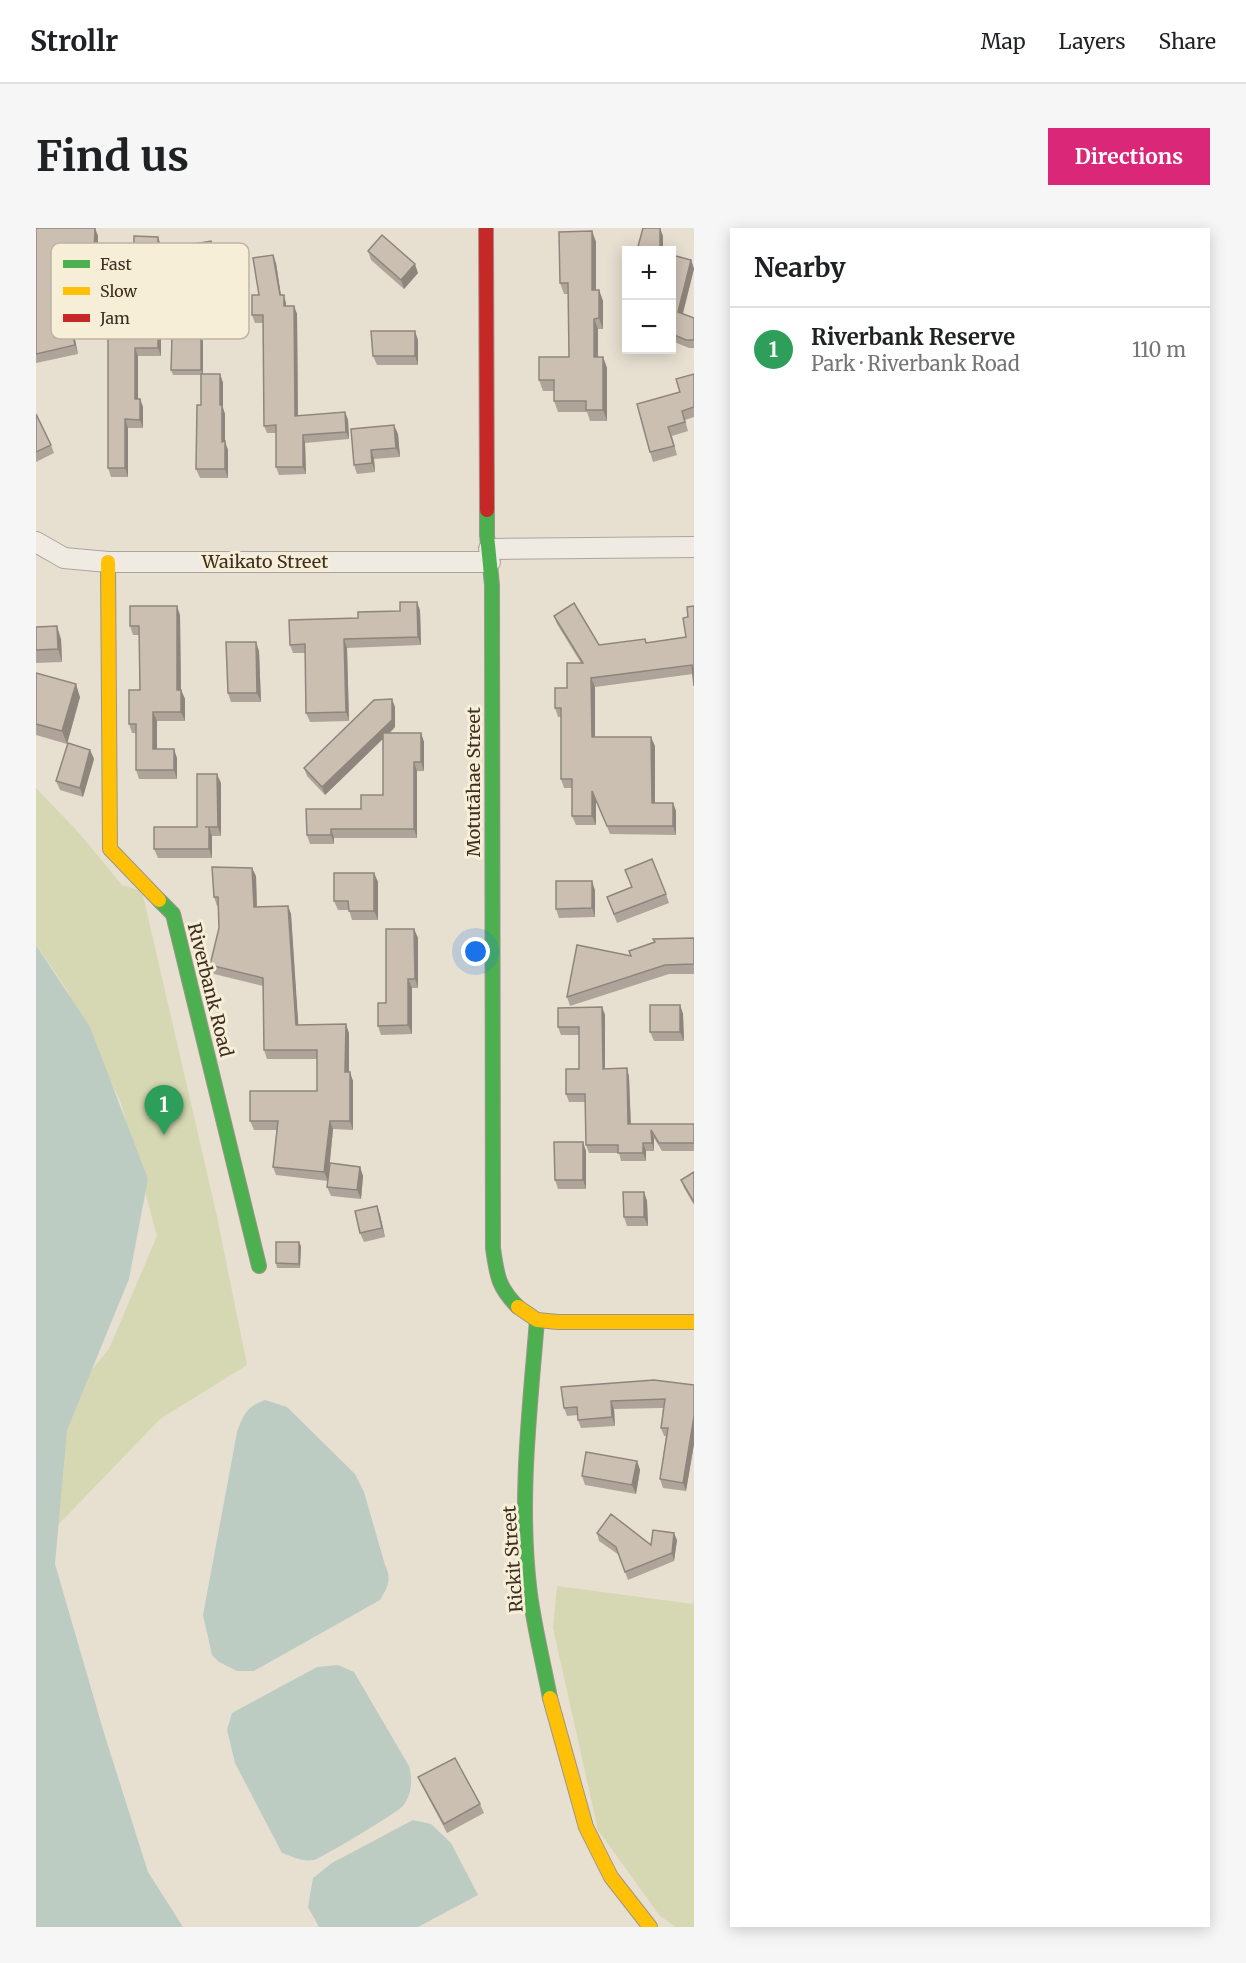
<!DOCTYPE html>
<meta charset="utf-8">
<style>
:root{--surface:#fff;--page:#f6f6f6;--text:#202124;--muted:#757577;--line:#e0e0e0;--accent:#db2777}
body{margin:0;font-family:Merriweather,serif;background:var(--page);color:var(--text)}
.controls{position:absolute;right:18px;top:18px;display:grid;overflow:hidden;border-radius:0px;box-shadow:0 3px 15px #0003}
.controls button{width:54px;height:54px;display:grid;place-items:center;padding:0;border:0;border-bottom:2px solid var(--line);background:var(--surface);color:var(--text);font:30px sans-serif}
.you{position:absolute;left:440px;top:724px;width:21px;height:21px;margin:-15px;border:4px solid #fff;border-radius:50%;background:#1a73e8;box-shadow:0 0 0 9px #1a73e833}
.badge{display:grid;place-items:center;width:39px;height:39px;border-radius:50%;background:var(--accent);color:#fff;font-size:20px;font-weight:700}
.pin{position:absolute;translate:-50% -50px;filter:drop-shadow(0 2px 3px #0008)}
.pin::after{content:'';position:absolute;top:32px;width:21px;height:18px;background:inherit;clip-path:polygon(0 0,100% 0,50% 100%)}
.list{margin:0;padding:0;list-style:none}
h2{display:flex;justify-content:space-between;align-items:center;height:78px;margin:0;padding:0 24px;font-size:26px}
h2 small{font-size:20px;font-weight:400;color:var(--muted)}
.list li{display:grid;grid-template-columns:39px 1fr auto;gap:18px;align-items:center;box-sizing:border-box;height:84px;padding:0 24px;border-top:2px solid var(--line)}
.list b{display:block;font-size:22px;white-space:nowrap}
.list p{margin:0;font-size:20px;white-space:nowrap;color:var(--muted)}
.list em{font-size:20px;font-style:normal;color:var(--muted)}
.map{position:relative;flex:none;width:658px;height:1699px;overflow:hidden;border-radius:0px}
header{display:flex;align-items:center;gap:36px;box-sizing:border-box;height:84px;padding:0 30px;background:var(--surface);border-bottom:2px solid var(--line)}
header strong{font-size:28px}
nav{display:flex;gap:33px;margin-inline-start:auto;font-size:21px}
.intro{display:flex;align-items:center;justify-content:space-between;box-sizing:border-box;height:144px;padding:0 36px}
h1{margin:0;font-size:42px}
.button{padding:15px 27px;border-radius:0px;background:var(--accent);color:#fff;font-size:21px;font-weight:700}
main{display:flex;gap:36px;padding:0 36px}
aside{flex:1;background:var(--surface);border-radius:0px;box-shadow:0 3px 15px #0003}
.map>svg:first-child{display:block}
.green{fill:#d6d7b3}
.water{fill:#bcccc2}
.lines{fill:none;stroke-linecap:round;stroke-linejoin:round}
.street-casing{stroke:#ada599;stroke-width:22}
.fast-casing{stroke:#9c958a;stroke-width:16}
.slow-casing{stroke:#9c958a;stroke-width:16}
.jam-casing{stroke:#9c958a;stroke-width:16}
.street{stroke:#efebe3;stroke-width:20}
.fast{stroke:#4caf50;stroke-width:14}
.slow{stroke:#ffc107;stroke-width:14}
.jam{stroke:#c62828;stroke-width:14}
.wall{fill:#afa499}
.shaded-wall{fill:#8e867d}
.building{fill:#cbbfb2;stroke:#8e867d;stroke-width:1.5}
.labels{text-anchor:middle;stroke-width:6;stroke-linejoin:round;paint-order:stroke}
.street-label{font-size:18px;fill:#3d2e20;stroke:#f7eed8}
.key{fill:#f7eed8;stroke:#bfb4a1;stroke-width:1.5}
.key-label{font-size:16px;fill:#3d2e20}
</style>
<header>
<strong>Strollr</strong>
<nav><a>Map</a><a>Layers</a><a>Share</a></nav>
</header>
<div class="intro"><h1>Find us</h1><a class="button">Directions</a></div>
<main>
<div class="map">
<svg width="658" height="1699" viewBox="0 0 658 1699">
<rect width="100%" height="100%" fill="#e7e0d1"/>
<g class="green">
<polygon points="0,560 43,605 86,657 106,663 180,984 211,1137 124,1191 21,1298 33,1169 73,1121 121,1008 85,875 31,762 0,716"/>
<polygon points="521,1358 657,1376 658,1372 658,1699 640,1699 624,1688 562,1602 517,1400"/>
</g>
<g class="water">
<polygon points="0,717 54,799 112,951 93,1051 31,1202 19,1336 68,1505 112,1644 147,1699 0,1699"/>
<path d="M229 1172 251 1179 319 1246 328 1264 349 1337C356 1351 352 1359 344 1372L218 1443H201L183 1434 176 1427 167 1387 201 1204C208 1186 210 1179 229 1172Z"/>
<path d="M302 1437 318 1444 373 1538C377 1552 376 1566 367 1578 362 1584 286 1630 278 1632 267 1634 257 1629 246 1625L199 1535 191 1502 196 1485 281 1439Z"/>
<polygon points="377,1592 395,1596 415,1615 442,1667 382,1699 283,1699 272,1679 277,1650 296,1635"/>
</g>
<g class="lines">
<g class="street-casing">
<g id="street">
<polyline points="0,314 28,330 72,334 454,334"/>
<polyline points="453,321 658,319"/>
</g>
</g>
<g class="fast-casing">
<g id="fast">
<path d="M451 282V307L456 357 457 1020C461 1048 462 1059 482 1079"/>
<polyline points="123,672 137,686 223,1038"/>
<path d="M501 1092C494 1180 483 1269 493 1358 497 1395 507 1433 514 1470"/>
</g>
</g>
<g class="slow-casing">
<g id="slow">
<polyline points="72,334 74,621 123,672"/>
<polyline points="482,1079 501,1092 522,1094 658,1094"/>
<polyline points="514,1470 550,1599 575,1649 614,1699"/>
</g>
</g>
<g class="jam-casing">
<polyline id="jam" points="450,0 451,282"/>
</g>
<use href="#street" class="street"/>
<use href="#fast" class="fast"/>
<use href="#slow" class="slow"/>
<use href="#jam" class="jam"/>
</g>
<g class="wall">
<polygon points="0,0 32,0 62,8 60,61 23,61 23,96 37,102 42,126 0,135"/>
<polygon points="556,3 560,14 560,62 563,62 567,73 567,101 562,101 562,129 567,129 571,140 571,193 554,193 551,184 522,184 518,173 518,163 507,163 503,152 533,129 532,66 528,66 524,55"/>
<polygon points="122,9 125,18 125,21 178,22 181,42 125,50 124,67 101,67 103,74 103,96 122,97 125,106 125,128 102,128 102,171 104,171 107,179 107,200 92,200 92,249 75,249 72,240 100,65 97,58"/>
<polygon points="332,23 382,45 368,61 335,32"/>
<polygon points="636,27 655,32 658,40 647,86 658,90 658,120 653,120 636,113"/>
<polygon points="240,35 245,67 250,75 250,78 258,78 261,86 262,188 309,184 312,192 313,211 269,215 270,246 243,247 240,239 240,205 231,205 228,198 227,95 219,95 216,87"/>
<polygon points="382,112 382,137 341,137 337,128"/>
<polygon points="167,113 167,146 184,146 187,155 187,180 189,186 189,214 192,222 192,250 164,250 160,241 165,177 165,147 137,147 135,142"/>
<polygon points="658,146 658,189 649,192 652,203 636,208 641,227 617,234 614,224 644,164"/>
<polygon points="0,186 15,217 18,225 0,234"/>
<polygon points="315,201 362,206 364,229 338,231 339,244 321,246 318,237"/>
<polygon points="384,382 385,417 311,420 313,493 274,494 270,485 269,425 257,425 254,417"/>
<polygon points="144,387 145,462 149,471 149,493 121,493 121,521 141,530 141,551 103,551 100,542 100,505 96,505 93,496 104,462 103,407 97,407 94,398"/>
<polygon points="518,388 563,417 611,415 650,409 652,389 657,446 559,459 559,509 619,518 619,575 637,575 640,583 640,607 574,606 560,572 560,597 540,597 536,588 536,560 528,560 525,551 525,489 522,489 519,480 545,435 521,396"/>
<polygon points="0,399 25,411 26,434 0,435"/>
<polygon points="223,423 225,474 195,474 192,465"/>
<polygon points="0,445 44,469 31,516 0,507"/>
<polygon points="359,479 359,499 354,505 385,505 388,514 388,543 381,543 381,610 298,610 298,616 274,616 271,607 325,581 347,567 347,511 289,567 271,548 268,540"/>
<polygon points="54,522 58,531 47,569 24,562 20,553"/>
<polygon points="185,555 185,608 176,608 176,630 122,630 118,621 161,599"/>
<polygon points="338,645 342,654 342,692 316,692 313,682 302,682 298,673"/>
<polygon points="220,648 221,679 252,678 255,686 262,797 313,805 313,844 317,853 317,902 297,901 292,953 240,947 237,939 241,902 218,902 214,893 281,863 281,831 231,831 228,822 227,758 178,746 174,737 183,700 182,678 181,678 178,669"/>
<polygon points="596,659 630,666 633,675 581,695 571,669"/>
<polygon points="559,662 559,689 523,690 520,681"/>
<polygon points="378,701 382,710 382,760 376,760 376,806 345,807 342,798"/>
<polygon points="658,710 658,746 633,746 534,778 531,769 595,728"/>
<polygon points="644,777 647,786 648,813 618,813 614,804"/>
<polygon points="566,779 569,787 569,841 591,840 593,849 595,896 658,896 658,923 626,923 618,910 618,923 610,923 610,933 585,933 583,925 553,925 550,917 549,874 533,874 530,866 543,841 543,807 525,807 522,799"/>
<polygon points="550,923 550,961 522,961 519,952"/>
<polygon points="324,939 327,948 325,971 295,968 291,959"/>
<polygon points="658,944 658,977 648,960 645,952"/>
<polygon points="608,964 611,973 612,998 591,998 588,989"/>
<polygon points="341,978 344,987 349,1009 328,1014 324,1005"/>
<polygon points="265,1018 264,1040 241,1040 240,1035"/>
<polygon points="658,1157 658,1216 650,1263 627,1260 624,1251 630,1208 628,1208 625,1200 627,1180 578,1181 579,1198 545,1200 542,1192 542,1187 531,1188 528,1180"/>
<polygon points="601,1233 604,1242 600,1266 549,1257 546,1248"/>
<polygon points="561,1305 615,1317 641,1312 638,1333 592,1352 583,1327 563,1313"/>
<polygon points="382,1549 444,1576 448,1585 411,1605 386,1558"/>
</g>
<g class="shaded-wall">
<polygon points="59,0 62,8 60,61 57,53"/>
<polygon points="624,0 627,8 627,22 624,22"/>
<polygon points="556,3 560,14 560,73 556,62"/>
<polygon points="122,9 125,18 125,31 122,22"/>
<polygon points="175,13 178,22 181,42 178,33"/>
<polygon points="237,27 240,35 246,75 244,67"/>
<polygon points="655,32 658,41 645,92 642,84"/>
<polygon points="379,36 382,45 368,61 365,52"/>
<polygon points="121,41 125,50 124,67 121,58"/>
<polygon points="20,52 23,61 23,105 20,96"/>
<polygon points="563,62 567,73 567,101 563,90"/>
<polygon points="100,65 103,74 103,105 100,96"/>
<polygon points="248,67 250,75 250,86 248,78"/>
<polygon points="258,78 261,86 262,195 259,188"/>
<polygon points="558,91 562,101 562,140 558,129"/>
<polygon points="34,93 37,102 42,126 39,117"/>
<polygon points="122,97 125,106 125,128 122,120"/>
<polygon points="379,103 382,112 382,137 379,128"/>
<polygon points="165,108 167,113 167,147 165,142"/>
<polygon points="99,120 102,128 102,179 99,171"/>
<polygon points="567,129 571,140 571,193 567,182"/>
<polygon points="184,146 187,155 187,180 189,186 189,214 192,222 192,250 189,241 186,214 184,177"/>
<polygon points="104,171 107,179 107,200 104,192"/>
<polygon points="309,184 312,192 313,211 310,204"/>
<polygon points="89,191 92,200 92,249 89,240"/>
<polygon points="358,197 362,206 364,229 360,220"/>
<polygon points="267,207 269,215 270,246 267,239"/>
<polygon points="335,222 338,231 339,244 336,235"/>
<polygon points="381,374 384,382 385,417 382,409"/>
<polygon points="141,378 144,387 145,471 141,462"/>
<polygon points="21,398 25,411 26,434 22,421"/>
<polygon points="308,411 311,420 313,493 310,484"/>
<polygon points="220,414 223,423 225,474 221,465"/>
<polygon points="555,450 559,459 559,518 556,509"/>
<polygon points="40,456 44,469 31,516 26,503"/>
<polygon points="145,462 149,471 149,493 145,484"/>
<polygon points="356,471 359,479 359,499 289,567 286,559"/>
<polygon points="117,484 121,493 121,530 117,521"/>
<polygon points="385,505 388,514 388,543 385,534"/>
<polygon points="615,509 619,518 619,583 616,575"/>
<polygon points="138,521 141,530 141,551 138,542"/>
<polygon points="54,522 58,531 47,569 44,560"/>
<polygon points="378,534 381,543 381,610 378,601"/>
<polygon points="181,546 185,555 185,608 182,599"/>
<polygon points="556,563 560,572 560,597 556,588"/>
<polygon points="637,575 640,583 640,607 637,598"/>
<polygon points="173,599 176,608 176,630 173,621"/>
<polygon points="295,601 298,610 298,616 295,607"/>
<polygon points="216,640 220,648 221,688 218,679"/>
<polygon points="338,645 342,654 342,692 338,683"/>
<polygon points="556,653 559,662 559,689 556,680"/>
<polygon points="252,678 255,686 263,806 260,797"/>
<polygon points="378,701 382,710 382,760 379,751"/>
<polygon points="372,751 376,760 376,806 372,797"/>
<polygon points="644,777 647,786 648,813 644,804"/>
<polygon points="566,779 569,787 569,849 567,841"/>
<polygon points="310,796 313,805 313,853 309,844"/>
<polygon points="591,840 593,849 595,904 592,896"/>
<polygon points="314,844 317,853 317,902 314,893"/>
<polygon points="294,893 297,901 292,953 288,944"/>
<polygon points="615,902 618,910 618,923 616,915"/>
<polygon points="547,914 550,923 550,961 547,952"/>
<polygon points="607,915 610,923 610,933 607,925"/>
<polygon points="324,939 327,948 325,971 321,962"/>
<polygon points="608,964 611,973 612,998 608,989"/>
<polygon points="341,978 344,987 349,1009 346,1000"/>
<polygon points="263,1014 265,1018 264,1040 263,1036"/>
<polygon points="575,1173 578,1181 579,1198 576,1189"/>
<polygon points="658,1188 658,1216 650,1263 647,1255"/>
<polygon points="601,1233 604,1242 600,1266 596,1257"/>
<polygon points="638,1305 641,1312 638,1333 636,1325"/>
</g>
<g class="building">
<polygon points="0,0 59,0 57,53 20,52 20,96 34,93 39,117 0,126"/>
<polygon points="607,0 624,0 624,22 601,22"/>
<polygon points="556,3 556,62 563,62 563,90 558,91 558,129 567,129 567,182 550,182 550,173 518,173 518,152 503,152 503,129 533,129 532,55 524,55 523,4"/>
<polygon points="346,7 379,36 365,52 332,23"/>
<polygon points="98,8 122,9 122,22 175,13 178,33 121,41 121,58 97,58"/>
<polygon points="237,27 244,67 248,67 248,78 258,78 259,188 309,184 310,204 267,207 267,239 240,239 240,197 228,198 227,87 216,87 216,67 223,67 217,30"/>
<polygon points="636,27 655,32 642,84 658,90 658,112 650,112 636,106"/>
<polygon points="74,65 100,65 100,96 122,97 122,120 99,120 99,171 104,171 104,192 89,191 89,240 72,240 72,96 75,96"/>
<polygon points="335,103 379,103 379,128 337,128"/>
<polygon points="136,108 165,108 165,142 135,142"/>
<polygon points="165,146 184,146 184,177 186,177 186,214 189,213 189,241 160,241 161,177 165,177"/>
<polygon points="658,146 658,179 646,183 649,194 632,199 638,218 614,224 601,176 644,164 640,151"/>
<polygon points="0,186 15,217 0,224"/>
<polygon points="358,197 360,220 335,222 336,235 318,237 315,201"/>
<polygon points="364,374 381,374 382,409 308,411 310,484 270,485 269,416 254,417 253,392 322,390 322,384 364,383"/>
<polygon points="538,375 563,417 609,411 610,415 650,409 647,390 652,389 651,379 658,378 658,458 656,437 555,450 556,509 615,509 616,575 637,575 637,598 571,598 556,563 556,588 536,588 536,551 525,551 525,480 519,480 519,460 531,460 531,435 547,435 518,388"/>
<polygon points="94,378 141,378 141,462 145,462 145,484 117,484 117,521 138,521 138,542 100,542 100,496 93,496 93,462 104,462 103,398 94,398"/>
<polygon points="21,398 22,421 0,422 0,399"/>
<polygon points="190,414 220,414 221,465 192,465"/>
<polygon points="0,445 40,456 26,503 0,496"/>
<polygon points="356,471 356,492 286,559 268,540 338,472"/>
<polygon points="347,505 385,505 385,534 378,534 378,601 295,601 295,607 271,607 270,581 325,581 325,567 347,567"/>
<polygon points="32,515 54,522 44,560 20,553"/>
<polygon points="161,546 181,546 182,599 169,599 173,599 173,621 118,621 118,599 161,599"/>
<polygon points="616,631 630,666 578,686 571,669 596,659 589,642"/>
<polygon points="176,639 216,640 218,679 252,678 260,797 310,796 309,844 314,844 314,893 294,893 288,944 237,939 242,893 214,893 214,863 281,863 281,822 228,822 227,750 174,737 183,700 182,669 178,669"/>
<polygon points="298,645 338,645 338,683 313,683 312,673 298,673"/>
<polygon points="520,653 556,653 556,680 520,681"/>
<polygon points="350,701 378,701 379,751 372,751 372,797 342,798 342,775 350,775"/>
<polygon points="658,710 658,736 629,737 531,769 541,717 595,728 593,723 619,714 617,711"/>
<rect x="614" y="777" width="30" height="27"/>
<polygon points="566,779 567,841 591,840 592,896 658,896 658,915 623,915 615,902 616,915 607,915 607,925 582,925 582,917 550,917 549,866 530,866 530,841 543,841 543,799 522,799 522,780"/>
<polygon points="518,914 547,914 547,952 519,952"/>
<polygon points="294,935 324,939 321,962 291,959"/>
<polygon points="658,944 658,974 645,952"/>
<polygon points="587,964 608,964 608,989 588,989"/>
<polygon points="341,978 346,1000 324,1005 319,983"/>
<polygon points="240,1014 263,1014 263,1036 240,1035"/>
<polygon points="618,1152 658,1157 658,1188 647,1255 624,1251 632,1200 625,1200 629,1171 575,1173 576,1189 542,1192 541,1179 528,1180 525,1159"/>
<polygon points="550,1224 601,1233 596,1257 546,1248"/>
<polygon points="575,1286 615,1317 617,1302 638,1305 636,1325 589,1344 580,1319 561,1305"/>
<polygon points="419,1530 444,1576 408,1596 382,1549"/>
</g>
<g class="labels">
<g class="street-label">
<text x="229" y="340">Waikato Street</text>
<text transform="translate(438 554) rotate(-90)" y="6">Motutāhae Street</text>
<text transform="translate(174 762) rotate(76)" y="6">Riverbank Road</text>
<text transform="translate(477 1331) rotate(-94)" y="6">Rickit Street</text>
</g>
</g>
<rect x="15" y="15" width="198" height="96" rx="9" class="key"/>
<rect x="27" y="32" width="27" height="8" fill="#4caf50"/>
<rect x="27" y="59" width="27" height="8" fill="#ffc107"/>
<rect x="27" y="86" width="27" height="8" fill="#c62828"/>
<g class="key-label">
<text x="64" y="42">Fast</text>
<text x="64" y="69">Slow</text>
<text x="64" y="96">Jam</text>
</g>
</svg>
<div class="controls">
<button>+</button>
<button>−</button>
</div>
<div class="you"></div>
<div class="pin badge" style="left:128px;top:907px;background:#2e9e5b">1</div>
</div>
<aside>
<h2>Nearby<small></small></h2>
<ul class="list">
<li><span class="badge" style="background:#2e9e5b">1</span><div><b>Riverbank Reserve</b><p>Park · Riverbank Road</p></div><em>110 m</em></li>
</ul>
</aside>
</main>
